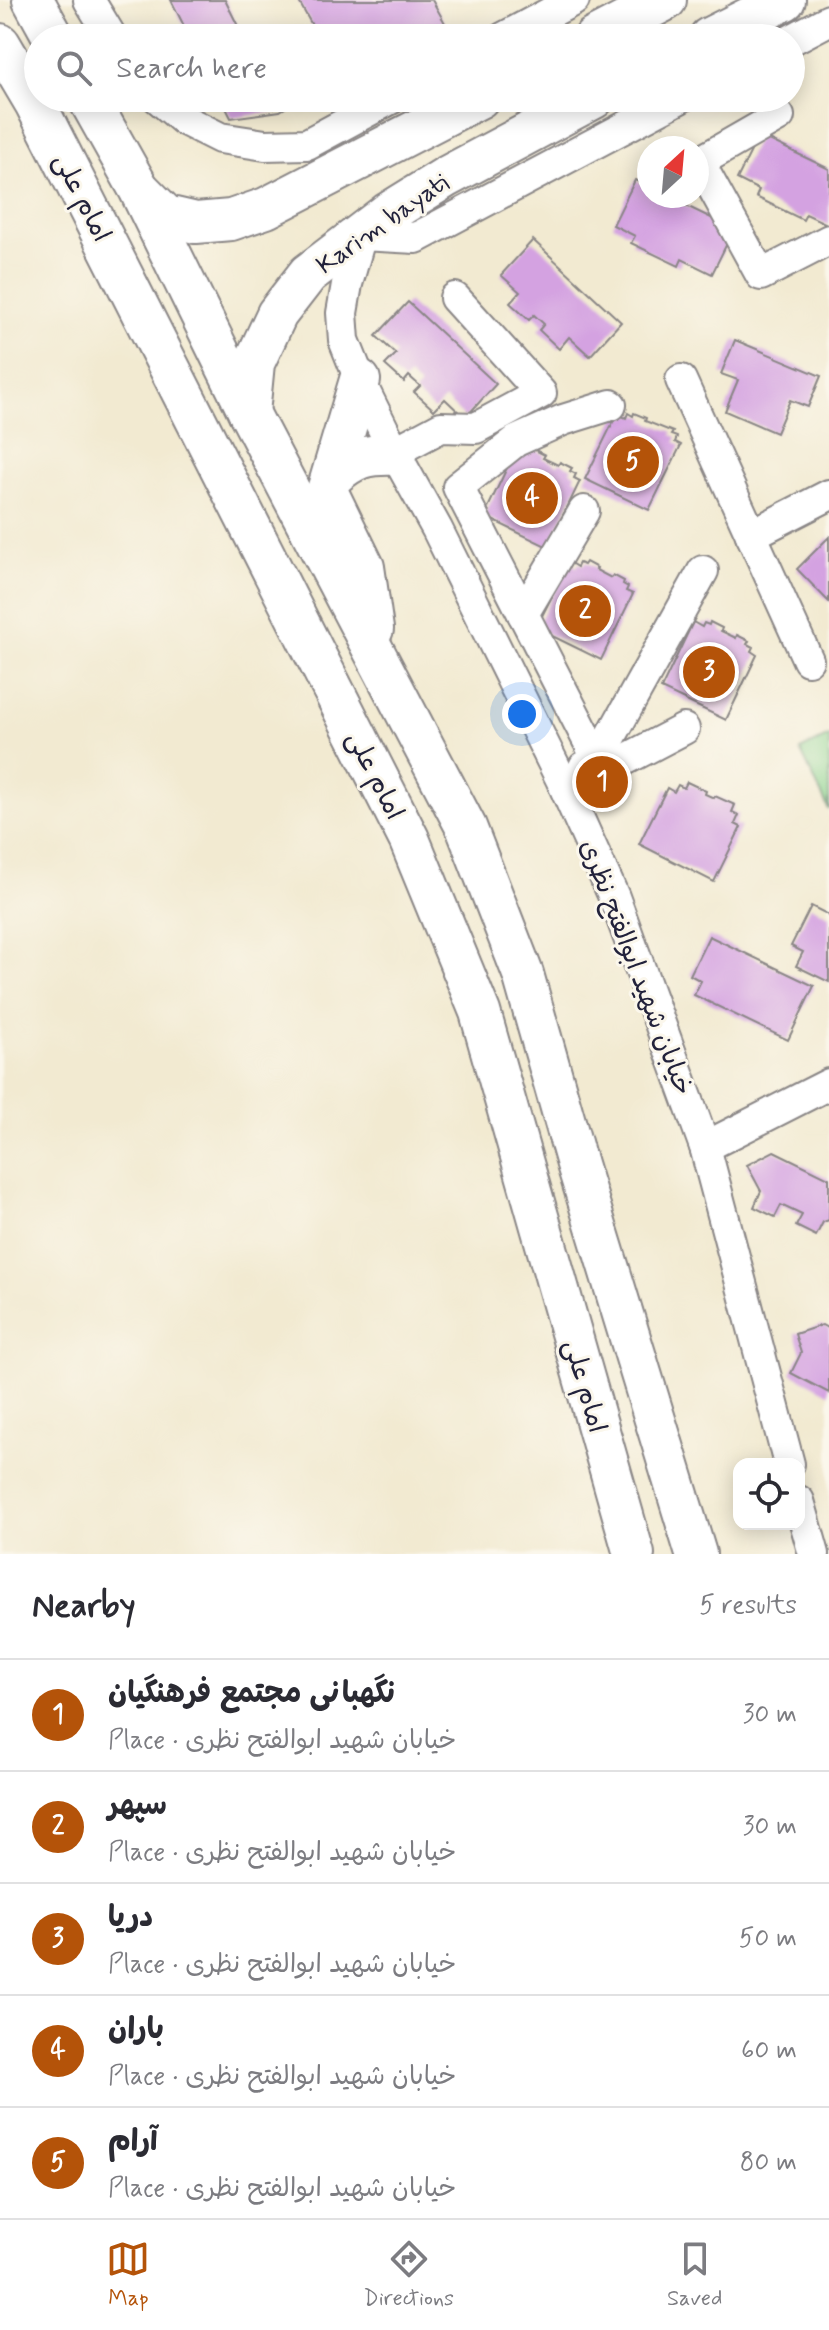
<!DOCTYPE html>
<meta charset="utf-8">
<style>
:root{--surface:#fff;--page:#f2f2f3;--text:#2b2b33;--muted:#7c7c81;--line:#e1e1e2;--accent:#b45309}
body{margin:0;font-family:Mynerve,"Playpen Sans Arabic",sans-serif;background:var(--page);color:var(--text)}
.controls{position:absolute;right:24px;bottom:24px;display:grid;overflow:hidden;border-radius:16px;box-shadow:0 4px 20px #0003}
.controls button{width:72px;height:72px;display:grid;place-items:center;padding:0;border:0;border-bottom:2px solid var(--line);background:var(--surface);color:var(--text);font:40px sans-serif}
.compass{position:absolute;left:637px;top:136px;width:72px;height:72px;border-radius:50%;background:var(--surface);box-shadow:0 4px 20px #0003;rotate:26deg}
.you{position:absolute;left:522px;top:714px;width:28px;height:28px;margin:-20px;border:6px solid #fff;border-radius:50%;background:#1a73e8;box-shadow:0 0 0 12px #1a73e833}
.badge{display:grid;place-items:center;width:52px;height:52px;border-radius:50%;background:var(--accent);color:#fff;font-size:26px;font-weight:700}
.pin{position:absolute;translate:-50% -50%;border:4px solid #fff;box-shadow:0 2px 8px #0006}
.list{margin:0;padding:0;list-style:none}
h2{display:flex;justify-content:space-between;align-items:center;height:104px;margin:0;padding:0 32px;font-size:34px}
h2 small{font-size:26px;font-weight:400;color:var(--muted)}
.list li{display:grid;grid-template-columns:52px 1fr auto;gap:24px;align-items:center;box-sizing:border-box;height:112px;padding:0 32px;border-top:2px solid var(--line)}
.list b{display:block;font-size:30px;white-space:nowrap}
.list p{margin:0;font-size:26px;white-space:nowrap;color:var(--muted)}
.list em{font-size:26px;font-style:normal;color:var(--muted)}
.icon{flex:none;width:44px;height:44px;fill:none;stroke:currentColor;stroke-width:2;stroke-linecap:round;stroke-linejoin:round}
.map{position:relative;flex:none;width:829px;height:1554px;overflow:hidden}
.search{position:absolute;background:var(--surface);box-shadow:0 4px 20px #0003;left:24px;right:24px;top:24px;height:88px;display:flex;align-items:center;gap:20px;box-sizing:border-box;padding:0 28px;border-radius:44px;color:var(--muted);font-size:30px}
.sheet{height:664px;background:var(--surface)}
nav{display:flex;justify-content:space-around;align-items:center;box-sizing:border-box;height:112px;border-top:2px solid var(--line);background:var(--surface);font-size:22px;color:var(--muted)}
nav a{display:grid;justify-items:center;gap:4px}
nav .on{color:var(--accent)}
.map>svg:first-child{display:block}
.green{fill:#8ad18c;stroke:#567a64;stroke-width:2}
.building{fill:#d4a2e1}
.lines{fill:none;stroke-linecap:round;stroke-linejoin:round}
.minor-casing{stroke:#8a8686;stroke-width:34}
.major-casing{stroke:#8a8686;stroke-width:44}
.minor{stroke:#fff;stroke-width:30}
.major{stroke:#fff;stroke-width:40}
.labels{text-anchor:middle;stroke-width:6;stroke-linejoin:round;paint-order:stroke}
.street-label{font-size:26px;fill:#22223b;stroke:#fbf7ec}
</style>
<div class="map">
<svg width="829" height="1554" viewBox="0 0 829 1554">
<rect width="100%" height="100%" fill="#fbf7ec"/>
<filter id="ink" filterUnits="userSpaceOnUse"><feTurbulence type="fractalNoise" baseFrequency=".0125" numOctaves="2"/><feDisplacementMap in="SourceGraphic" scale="16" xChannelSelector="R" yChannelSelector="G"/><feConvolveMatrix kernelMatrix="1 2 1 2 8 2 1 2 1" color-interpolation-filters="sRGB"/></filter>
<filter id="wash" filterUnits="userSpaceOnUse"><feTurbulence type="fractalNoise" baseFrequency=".006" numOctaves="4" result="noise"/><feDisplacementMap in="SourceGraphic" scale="32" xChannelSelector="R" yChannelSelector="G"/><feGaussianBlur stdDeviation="1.8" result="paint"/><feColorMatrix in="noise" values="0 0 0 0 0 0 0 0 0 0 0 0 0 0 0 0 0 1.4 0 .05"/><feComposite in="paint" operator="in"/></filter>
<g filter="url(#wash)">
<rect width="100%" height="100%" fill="#f2ead1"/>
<polygon class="green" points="829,736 829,810 800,750"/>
<g id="blocks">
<g class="building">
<polygon points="171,0 225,0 244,38 190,38"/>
<polygon points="298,0 432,0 445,23 417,38 319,38"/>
<polygon points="221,98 301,98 280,111 231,118"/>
<polygon points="759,135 829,169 829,225 806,214 803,220 756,197 759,190 737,179"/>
<polygon points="635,180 649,187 649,196 666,196 734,229 712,274 682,259 679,266 631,243 635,236 613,225"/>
<polygon points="533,240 621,322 590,356 569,337 559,349 539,330 544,324 534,315 529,320 510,303 520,292 501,275"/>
<polygon points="408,302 496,384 465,418 445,399 434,410 414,392 420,386 409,376 404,382 385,365 396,354 376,336"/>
<polygon points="735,340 821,376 808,407 790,400 776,433 725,411 738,380 721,374"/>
<polygon points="628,413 633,416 634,413 646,418 645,421 673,432 671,435 677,437 675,442 681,445 649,510 585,479 617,414 626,418"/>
<polygon points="516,449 531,452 533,449 545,455 543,458 558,465 560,462 572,468 570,471 576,474 574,478 580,481 548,547 484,516"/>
<polygon points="829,537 829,602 797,569"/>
<polygon points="569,562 577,567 579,563 584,565 586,562 597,568 596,570 611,578 613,575 624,581 623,584 628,587 626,591 633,594 601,660 536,628"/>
<polygon points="693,622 702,627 704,623 709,625 710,622 722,628 721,631 736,638 737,635 749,641 747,644 753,647 751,651 757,655 726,720 661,689"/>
<polygon points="609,769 617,783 595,794 587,780"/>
<polygon points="687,782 706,791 705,794 714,798 715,796 735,805 732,812 739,815 735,824 741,827 714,882 639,844 667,788 674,792 678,785 684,788"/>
<polygon points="811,906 829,915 829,982 796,966 803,952 791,946"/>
<polygon points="709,936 814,986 788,1040 694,995 701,981 690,975"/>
<polygon points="774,1151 829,1178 829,1220 823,1222 816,1236 796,1226 802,1215 781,1205 775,1217 754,1207 761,1191 747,1165"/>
<polygon points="822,1325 829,1329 829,1393 791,1373 801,1353 795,1334"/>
</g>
</g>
</g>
<g filter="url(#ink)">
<use href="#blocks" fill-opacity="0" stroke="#8a8686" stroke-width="2"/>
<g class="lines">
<g class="minor-casing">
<g id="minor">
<polyline points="89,0 112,38"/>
<polyline points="503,38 574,0"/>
<polyline points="791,40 829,20"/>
<polyline points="158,98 184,120 220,138 265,145 307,144 392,98"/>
<polyline points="680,98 416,238 361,235 347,284 342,313 344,340 364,390 396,455 437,529 561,779 614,897 705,1147 789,1464"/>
<polyline points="779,116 699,162 761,275 829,240"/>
<polyline points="681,380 808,660"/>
<polyline points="394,452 441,427 476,428 541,393 455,298"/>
<polyline points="751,535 829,495"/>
<polyline points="523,614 584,511"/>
<polyline points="598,760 458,487 516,441 563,420 611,405"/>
<polyline points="598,760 703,571"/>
<polyline points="584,767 598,760 617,764 684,729"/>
<polyline points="705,1147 829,1084"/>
<polyline points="799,1501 814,1554"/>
</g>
</g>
<g class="major-casing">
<g id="major">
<polyline points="33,0 54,38"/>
<polyline points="594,38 666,0"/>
<polyline points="709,38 785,0"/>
<polyline points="0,44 35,103 409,839 480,1012 634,1554"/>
<polyline points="88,98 139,189 249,413 466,827 523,974 577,1164 696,1554"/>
<polyline points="142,192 166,216 196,223 231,220 266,208 479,98"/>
<polyline points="360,380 327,491 364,567 373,629"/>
<polyline points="249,413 254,363 277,314 308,274 388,213 446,177 594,98"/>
<path d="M333 476C355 457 366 454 396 455"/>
</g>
</g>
<use href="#minor" class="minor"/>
<use href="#major" class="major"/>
</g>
</g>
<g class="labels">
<g class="street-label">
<text transform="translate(83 197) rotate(63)" y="9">امام علی</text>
<text transform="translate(382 223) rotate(-35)" y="9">Karim bayati</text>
<text transform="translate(376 775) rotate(63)" y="9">امام علی</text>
<text transform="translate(637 967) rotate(69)" y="9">خیابان شهید ابوالفتح نظری</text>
<text transform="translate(586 1386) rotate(74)" y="9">امام علی</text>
</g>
</g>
</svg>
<div class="controls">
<button><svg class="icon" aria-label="locate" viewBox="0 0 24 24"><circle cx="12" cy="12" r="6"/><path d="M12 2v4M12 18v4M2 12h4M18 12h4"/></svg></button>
</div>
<svg class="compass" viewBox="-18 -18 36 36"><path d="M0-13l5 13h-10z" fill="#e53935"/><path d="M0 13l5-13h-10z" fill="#7c7c81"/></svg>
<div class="you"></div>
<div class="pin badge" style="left:602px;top:782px">1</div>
<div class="pin badge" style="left:585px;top:611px">2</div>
<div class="pin badge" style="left:709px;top:672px">3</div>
<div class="pin badge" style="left:532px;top:498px">4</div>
<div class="pin badge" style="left:633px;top:462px">5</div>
<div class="search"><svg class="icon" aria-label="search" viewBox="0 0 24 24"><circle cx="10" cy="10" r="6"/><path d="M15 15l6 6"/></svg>Search here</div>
</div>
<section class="sheet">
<h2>Nearby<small>5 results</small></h2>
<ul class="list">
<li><span class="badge">1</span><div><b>نگهبانی مجتمع فرهنگیان</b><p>Place · خیابان شهید ابوالفتح نظری</p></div><em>30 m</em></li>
<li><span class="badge">2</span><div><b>سپهر</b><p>Place · خیابان شهید ابوالفتح نظری</p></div><em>30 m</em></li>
<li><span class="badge">3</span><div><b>دریا</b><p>Place · خیابان شهید ابوالفتح نظری</p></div><em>50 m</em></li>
<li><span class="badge">4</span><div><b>باران</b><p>Place · خیابان شهید ابوالفتح نظری</p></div><em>60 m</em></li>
<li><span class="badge">5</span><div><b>آرام</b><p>Place · خیابان شهید ابوالفتح نظری</p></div><em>80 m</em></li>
</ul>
</section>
<nav>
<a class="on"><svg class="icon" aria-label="map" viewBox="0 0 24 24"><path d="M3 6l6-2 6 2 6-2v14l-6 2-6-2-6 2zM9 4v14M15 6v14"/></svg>Map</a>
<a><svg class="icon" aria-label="directions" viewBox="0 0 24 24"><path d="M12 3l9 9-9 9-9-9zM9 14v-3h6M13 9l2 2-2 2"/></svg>Directions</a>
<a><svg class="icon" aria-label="saved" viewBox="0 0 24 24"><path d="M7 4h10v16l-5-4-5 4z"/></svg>Saved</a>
</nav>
